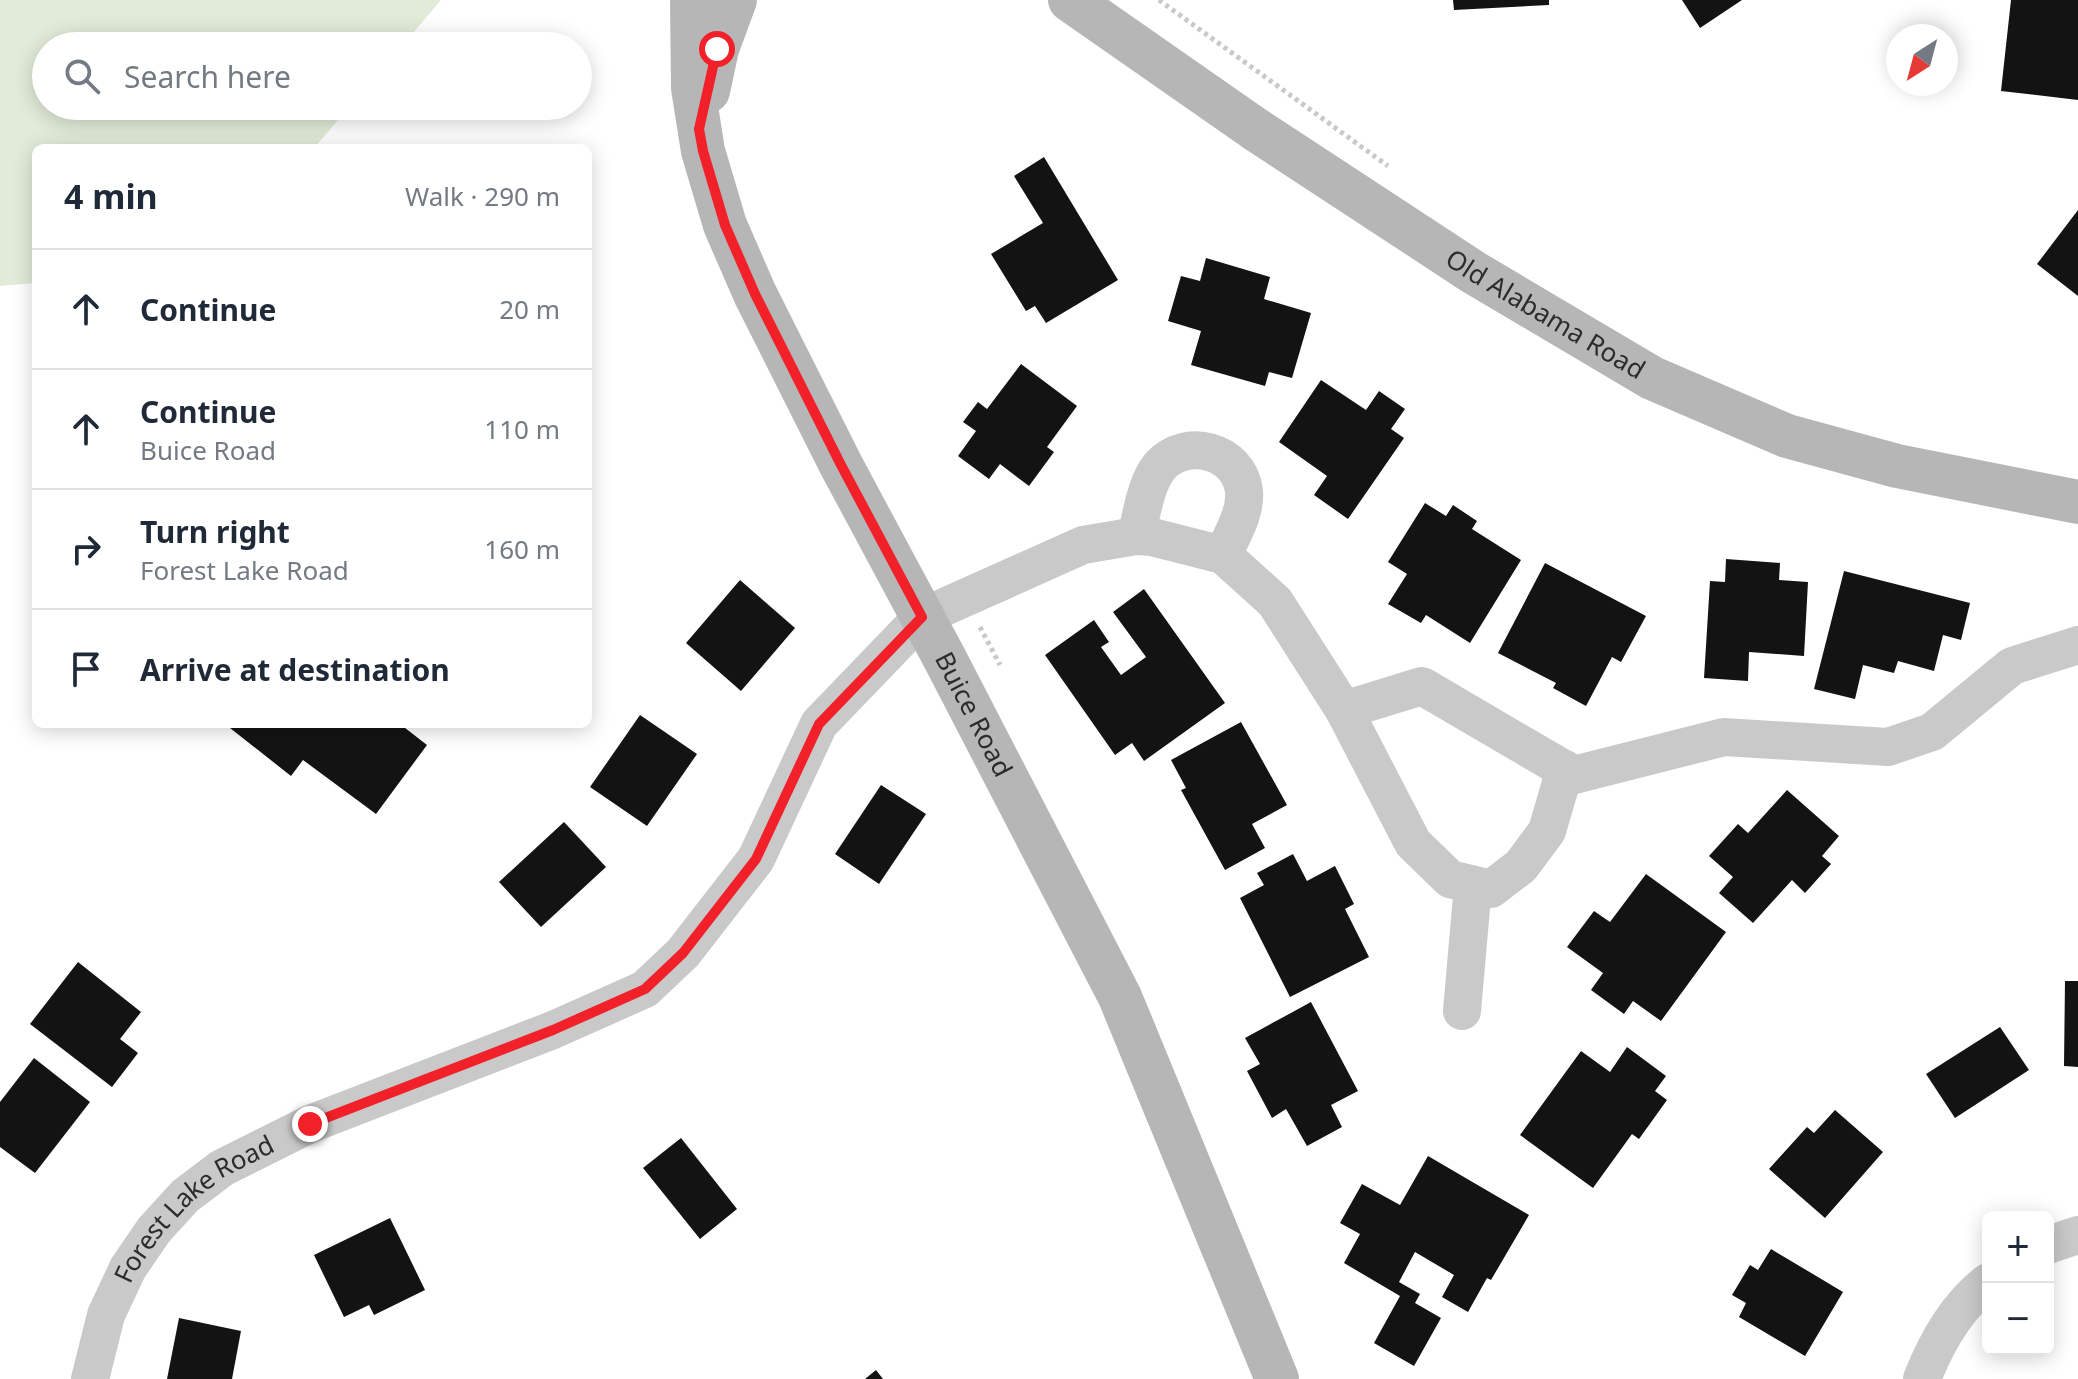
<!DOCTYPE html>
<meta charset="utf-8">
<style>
:root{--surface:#fff;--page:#f2f2f3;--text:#1f2937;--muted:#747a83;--line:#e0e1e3}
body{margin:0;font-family:"Noto Sans",sans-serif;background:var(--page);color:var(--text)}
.controls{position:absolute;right:24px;bottom:24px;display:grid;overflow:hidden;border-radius:12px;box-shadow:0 4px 20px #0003}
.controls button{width:72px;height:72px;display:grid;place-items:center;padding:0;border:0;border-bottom:2px solid var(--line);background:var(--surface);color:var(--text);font:40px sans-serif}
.compass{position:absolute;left:1886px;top:24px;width:72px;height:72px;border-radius:50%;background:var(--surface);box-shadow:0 4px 20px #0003;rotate:216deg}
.stop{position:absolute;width:24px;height:24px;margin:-18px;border:6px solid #f22029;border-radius:50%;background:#fff}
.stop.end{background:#f22029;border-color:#fff;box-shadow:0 2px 8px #0008}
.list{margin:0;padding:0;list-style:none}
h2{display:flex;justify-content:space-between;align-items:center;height:104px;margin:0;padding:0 32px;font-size:34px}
h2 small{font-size:26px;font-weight:400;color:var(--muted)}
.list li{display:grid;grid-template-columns:52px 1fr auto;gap:24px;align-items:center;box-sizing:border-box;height:120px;padding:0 32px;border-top:2px solid var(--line)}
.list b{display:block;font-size:30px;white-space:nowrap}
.list p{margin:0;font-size:26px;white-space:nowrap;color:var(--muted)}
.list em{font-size:26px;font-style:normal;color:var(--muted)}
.icon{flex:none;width:44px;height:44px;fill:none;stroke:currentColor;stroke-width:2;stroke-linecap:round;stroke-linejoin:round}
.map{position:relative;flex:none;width:2078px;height:1379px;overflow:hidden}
.search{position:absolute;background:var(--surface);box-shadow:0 4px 20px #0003;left:32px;top:32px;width:560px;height:88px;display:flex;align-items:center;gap:20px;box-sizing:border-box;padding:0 28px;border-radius:44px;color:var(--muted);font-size:30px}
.panel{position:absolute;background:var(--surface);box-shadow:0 4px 20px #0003;left:32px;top:144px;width:560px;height:584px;border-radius:12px}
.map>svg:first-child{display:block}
.green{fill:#e2ebd8}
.building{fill:#131313}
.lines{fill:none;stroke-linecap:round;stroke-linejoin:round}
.path{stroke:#c9c9c9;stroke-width:5;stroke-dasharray:4 4;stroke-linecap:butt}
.street{stroke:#c9c9c9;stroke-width:38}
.secondary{stroke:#b6b6b6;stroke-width:44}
.route{stroke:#f22029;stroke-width:10}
.labels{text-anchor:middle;stroke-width:8;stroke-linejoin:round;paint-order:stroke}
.street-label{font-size:26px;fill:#2c2c2c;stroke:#fff}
</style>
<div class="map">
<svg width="2078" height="1379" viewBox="0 0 2078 1379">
<rect width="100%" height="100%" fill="#fff"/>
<polygon class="green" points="0,0 441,0 402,46 46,46 46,106 350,106 314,148 36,148 36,283 0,286"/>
<g class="building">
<polygon points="1453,0 1549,0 1549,5 1454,10"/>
<polygon points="1682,0 1742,0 1700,28"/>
<polygon points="2011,0 2078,0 2078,100 2001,91"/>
<polygon points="1044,157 1118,280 1046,323 1035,306 1026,311 991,254 1043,223 1014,176"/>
<polygon points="2078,210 2078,296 2037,264"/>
<polygon points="1206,258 1270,277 1264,299 1311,313 1292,378 1269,372 1265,386 1191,365 1201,331 1168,321 1181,276 1200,281"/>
<polygon points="1021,364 1077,406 1047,447 1054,452 1029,486 1000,464 989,479 958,456 976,431 963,422 978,402 987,409"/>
<polygon points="1321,380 1366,410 1379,391 1405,409 1391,429 1404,438 1348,519 1314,495 1327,476 1279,442"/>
<polygon points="1425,503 1446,516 1453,505 1477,521 1472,529 1521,560 1470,643 1426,615 1421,623 1388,604 1407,574 1388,562"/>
<polygon points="1726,559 1780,563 1779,580 1808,582 1804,656 1749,652 1748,681 1704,678 1710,581 1725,582"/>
<polygon points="1545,563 1646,616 1621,662 1612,657 1586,706 1553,688 1556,683 1498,653"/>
<polygon points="1844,571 1970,603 1961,640 1943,635 1934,671 1898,661 1894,673 1863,665 1855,699 1814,689"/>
<polygon points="740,580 795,628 741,691 686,643"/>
<polygon points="1144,589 1225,703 1144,761 1132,743 1115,755 1045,655 1094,620 1109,642 1101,647 1121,675 1146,657 1113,612"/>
<polygon points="640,715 697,754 647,826 590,787"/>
<polygon points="1241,722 1287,805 1252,824 1265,848 1225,870 1181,790 1186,788 1171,760"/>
<polygon points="225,724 400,724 427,745 376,814 303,760 291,776"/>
<polygon points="881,785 926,814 879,884 835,854"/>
<polygon points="1787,790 1839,836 1822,856 1831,864 1805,893 1792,880 1753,923 1719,893 1733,877 1709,856 1738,824 1748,833"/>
<polygon points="564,822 606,867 541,927 499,882"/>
<polygon points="1293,854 1307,881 1335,866 1354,904 1345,909 1369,957 1290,997 1240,898 1264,885 1257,873"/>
<polygon points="1646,874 1726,932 1661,1021 1633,1001 1624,1014 1591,990 1603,973 1567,947 1594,911 1610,922"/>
<polygon points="78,962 141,1012 120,1039 138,1053 112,1087 30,1024"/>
<polygon points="2065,981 2078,981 2078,1067 2064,1066"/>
<polygon points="1311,1002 1358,1091 1331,1105 1342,1127 1307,1146 1286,1109 1272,1118 1247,1071 1260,1064 1245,1038"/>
<polygon points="2000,1027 2029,1070 1955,1118 1926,1074"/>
<polygon points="1627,1047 1666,1076 1655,1091 1667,1100 1639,1139 1632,1134 1593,1188 1520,1135 1581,1051 1610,1072"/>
<polygon points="34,1058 90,1102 35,1173 0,1147 0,1102"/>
<polygon points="1835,1110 1883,1152 1825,1218 1769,1169 1807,1127 1814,1133"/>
<polygon points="681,1138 737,1209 700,1239 643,1168"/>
<polygon points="1428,1156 1529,1215 1491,1280 1487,1278 1468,1312 1442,1297 1454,1275 1415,1252 1399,1282 1420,1294 1415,1303 1441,1318 1414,1366 1374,1343 1400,1296 1344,1263 1360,1234 1340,1223 1362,1184 1400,1205"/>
<polygon points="390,1218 425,1290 374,1315 369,1305 344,1317 314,1255"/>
<polygon points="1771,1249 1843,1292 1805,1356 1739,1317 1746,1303 1732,1295 1750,1265 1758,1270"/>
<polygon points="179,1318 241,1331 232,1379 167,1379"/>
<polygon points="876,1370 883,1379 865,1379"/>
</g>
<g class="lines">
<g class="path">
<polyline points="1159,0 1388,166"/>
<polyline points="980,627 1000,665"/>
</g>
<g class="street">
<path d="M1136 536C1142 515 1145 484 1160 466 1186 437 1239 450 1244 491 1246 513 1232 535 1223 555"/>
<polyline points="1344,710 1413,843 1450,879 1491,889 1521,866 1547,831 1565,769"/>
<polyline points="1462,1011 1473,885"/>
<polyline points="2048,1245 2078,1235"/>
<path id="s1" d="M90 1379 106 1315 128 1268 154 1230 185 1196 222 1168 310 1124 553 1030 645 989 683 953 756 859 819 724 922 617 1083 545 1136 536 1152 537 1223 555 1275 602 1344 710 1422 686 1574 775 1724 737 1888 747 1932 732 2012 666 2078 645"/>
<path d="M1922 1379C1936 1343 1957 1306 1988 1282"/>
</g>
<g class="secondary">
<path id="s2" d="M692 0 693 88 703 151 725 225 755 294 841 465 945 659 1120 997 1277 1379"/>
<path id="s3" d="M1070 0 1255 129 1473 272 1652 378 1787 436 1897 466 2078 502"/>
<polyline points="708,91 717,49 735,0"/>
</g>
</g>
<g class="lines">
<polyline class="route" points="310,1124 553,1030 645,989 683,953 756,859 819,724 922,617 841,465 755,294 725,225 703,151 699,129 717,49"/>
</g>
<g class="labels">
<g class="street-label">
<text dy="9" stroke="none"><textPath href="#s3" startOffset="570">Old Alabama Road</textPath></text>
<text dy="9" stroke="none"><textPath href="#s2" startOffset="778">Buice Road</textPath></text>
<text dy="9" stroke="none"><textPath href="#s1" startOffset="208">Forest Lake Road</textPath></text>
</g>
</g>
</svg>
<div class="controls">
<button>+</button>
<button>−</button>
</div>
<svg class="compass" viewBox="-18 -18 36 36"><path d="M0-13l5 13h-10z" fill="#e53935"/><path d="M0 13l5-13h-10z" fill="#747a83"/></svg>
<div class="stop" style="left:717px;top:49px"></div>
<div class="stop end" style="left:310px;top:1124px"></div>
<div class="search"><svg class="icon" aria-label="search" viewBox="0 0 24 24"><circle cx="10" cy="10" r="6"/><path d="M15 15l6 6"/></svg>Search here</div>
<section class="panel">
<h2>4 min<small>Walk · 290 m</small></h2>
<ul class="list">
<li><svg class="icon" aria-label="ahead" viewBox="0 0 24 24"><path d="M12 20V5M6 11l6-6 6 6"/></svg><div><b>Continue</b></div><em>20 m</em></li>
<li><svg class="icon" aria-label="ahead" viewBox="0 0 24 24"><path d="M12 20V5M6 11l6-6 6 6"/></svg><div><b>Continue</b><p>Buice Road</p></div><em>110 m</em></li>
<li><svg class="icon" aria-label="right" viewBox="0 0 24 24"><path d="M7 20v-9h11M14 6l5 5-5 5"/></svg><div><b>Turn right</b><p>Forest Lake Road</p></div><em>160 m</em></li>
<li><svg class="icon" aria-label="arrive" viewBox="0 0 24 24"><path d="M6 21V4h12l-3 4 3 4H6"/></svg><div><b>Arrive at destination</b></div></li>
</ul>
</section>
</div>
